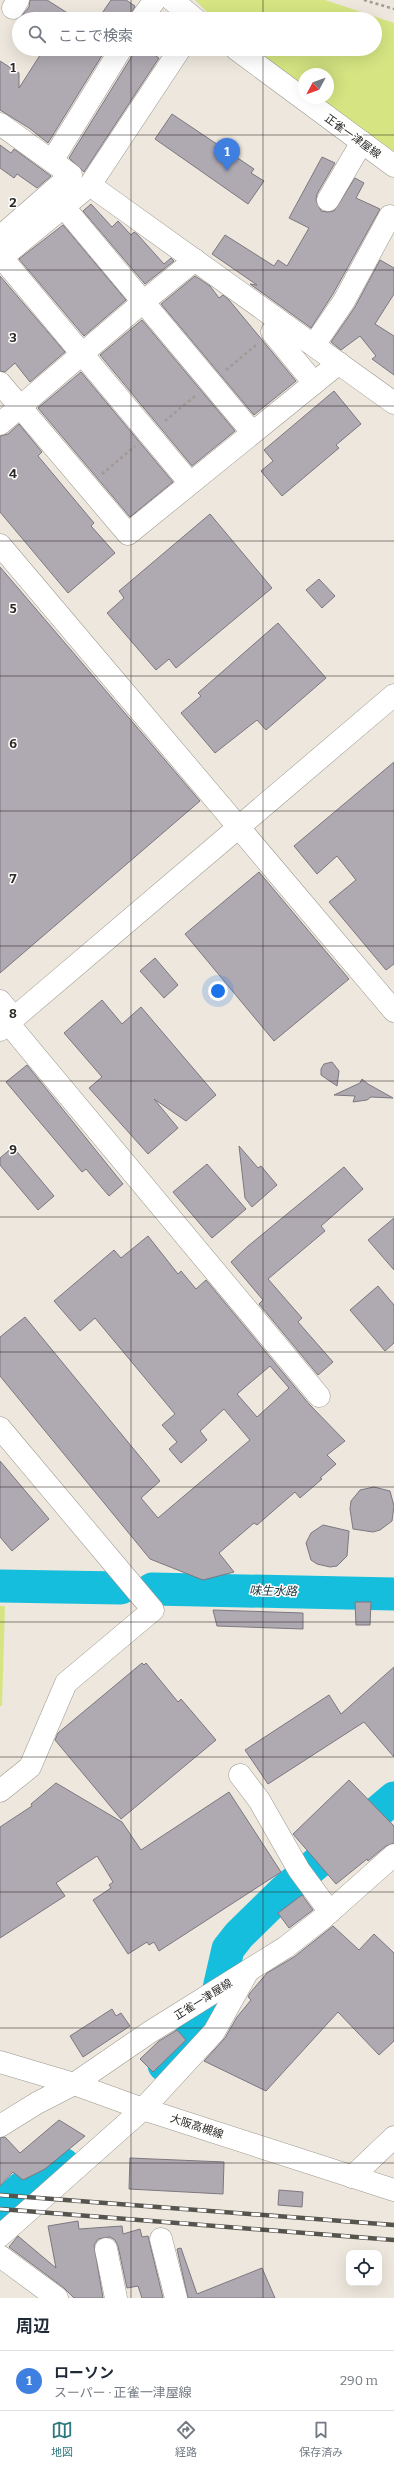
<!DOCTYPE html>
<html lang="ja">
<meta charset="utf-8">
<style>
:root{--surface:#fff;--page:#f2f2f3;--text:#1f2937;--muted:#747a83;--line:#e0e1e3;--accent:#2e777d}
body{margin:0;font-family:Bitter,"Noto Sans JP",serif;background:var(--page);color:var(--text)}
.controls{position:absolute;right:12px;bottom:12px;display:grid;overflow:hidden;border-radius:8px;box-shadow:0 4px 16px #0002}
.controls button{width:36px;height:36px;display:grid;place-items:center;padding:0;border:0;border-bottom:1px solid var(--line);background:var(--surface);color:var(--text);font:20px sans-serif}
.compass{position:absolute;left:298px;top:68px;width:36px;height:36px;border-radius:50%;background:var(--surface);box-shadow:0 4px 16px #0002;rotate:229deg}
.you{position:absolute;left:218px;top:991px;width:14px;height:14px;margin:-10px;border:3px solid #fff;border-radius:50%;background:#1a73e8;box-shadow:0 0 0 6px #1a73e833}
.badge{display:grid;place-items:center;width:26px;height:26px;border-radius:50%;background:var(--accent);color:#fff;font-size:13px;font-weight:700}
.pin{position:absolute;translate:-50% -33px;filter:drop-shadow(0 1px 2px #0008)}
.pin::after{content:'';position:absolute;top:21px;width:14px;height:12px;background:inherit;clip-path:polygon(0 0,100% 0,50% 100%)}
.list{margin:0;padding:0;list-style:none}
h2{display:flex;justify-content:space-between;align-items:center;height:52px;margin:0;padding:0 16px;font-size:17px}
h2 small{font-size:13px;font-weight:400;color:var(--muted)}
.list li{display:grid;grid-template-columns:26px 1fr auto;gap:12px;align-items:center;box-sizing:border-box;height:60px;padding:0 16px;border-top:1px solid var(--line)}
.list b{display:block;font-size:15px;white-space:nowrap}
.list p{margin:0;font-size:13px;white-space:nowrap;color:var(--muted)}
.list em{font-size:13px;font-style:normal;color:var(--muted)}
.icon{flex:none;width:22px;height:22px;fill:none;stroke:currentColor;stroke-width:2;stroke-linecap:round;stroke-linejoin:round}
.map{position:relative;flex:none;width:394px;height:2298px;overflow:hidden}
.search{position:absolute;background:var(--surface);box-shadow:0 4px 16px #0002;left:12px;right:12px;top:12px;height:44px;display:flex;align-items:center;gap:10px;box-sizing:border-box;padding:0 14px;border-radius:22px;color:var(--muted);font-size:15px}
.sheet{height:112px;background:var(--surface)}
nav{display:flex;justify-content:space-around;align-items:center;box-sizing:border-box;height:56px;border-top:1px solid var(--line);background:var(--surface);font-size:11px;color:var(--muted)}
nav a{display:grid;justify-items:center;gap:2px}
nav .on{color:var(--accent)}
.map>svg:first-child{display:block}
.green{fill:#d6e582}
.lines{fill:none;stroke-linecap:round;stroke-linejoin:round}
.river{stroke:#16bedd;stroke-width:33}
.building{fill:#afa9b2;stroke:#7d7780;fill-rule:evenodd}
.minor-casing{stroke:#9c978d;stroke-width:23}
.major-casing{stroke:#9c978d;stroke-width:23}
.path{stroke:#9f9a93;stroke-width:2.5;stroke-dasharray:3 3;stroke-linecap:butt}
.minor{stroke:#fff;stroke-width:22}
.major{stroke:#fff;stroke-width:22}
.rail-casing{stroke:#57544e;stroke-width:4.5}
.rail{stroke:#fff;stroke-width:3;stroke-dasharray:9;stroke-linecap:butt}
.grid{fill:none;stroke:#2b2925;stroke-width:1;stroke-opacity:0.55}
.labels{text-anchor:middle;stroke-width:3;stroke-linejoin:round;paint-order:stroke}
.street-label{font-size:11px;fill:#2b2925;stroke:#fff}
.water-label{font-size:12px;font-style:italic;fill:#21393f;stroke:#fff}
.grid-label{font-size:13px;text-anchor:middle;font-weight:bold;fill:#2b2925;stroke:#fff;stroke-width:3;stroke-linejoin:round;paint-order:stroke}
</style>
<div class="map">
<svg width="394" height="2298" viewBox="0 0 394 2298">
<rect width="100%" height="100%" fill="#ede7dd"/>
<g class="green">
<polygon points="195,0 325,0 394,23 394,152 319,98 328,98 328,74 304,74 304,87 252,49 375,49 375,19 214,19"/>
<polygon points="0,1606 5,1606 2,1706 0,1706"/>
</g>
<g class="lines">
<g class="river">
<polyline points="0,1586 121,1588"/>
<polyline points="152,1589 394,1594"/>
<polyline points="164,2065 201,2028 215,2006 228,1949 239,1935 285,1890 394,1798"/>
<polyline points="0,2208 23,2187 45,2178 63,2164"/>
</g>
</g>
<g class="building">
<polygon points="30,0 47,0 77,19 19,19 29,7"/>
<polygon points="111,0 126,0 135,6 129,19 98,19"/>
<polygon points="44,49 106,49 48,143 29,128 0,110 0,61 19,73 19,88"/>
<polygon points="133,49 145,49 159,58 84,172 69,158 132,56"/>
<polygon points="172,114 254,169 251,173 264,181 248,204 155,139"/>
<polygon points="0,145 11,153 14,149 51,176 37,188 17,174 14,178 0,168"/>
<polygon points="322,157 335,163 317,194 316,200 321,211 328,212 334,211 355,178 364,183 356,198 380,209 333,294 311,328 250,284 257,285 212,254 225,235 274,266 278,260 287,266 309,228 289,218"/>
<polygon points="91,204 112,227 118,221 131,235 134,232 137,234 164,264 171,258 174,261 145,284 83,211"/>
<polygon points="63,225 126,300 84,336 19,259"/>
<polygon points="380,260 394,268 394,294 375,324 394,336 394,375 372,359 376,356 360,336 341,350 331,342 355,307"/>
<polygon points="0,276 65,352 30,382 15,363 5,372 0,371"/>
<polygon points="195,276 210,286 219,298 223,295 229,300 296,381 254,415 161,304"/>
<polygon points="142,320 235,431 192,466 100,355"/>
<polygon points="81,372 173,482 130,517 38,408"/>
<polygon points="334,391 361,424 336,445 339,448 282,496 261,471 273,461 264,450"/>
<polygon points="19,424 42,452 38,456 94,523 91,526 115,553 68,593 0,512 0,436 8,434"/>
<polygon points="210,514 272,588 176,668 169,659 156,670 107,613 124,598 119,591"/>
<polygon points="0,567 200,801 0,973"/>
<polygon points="319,579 335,596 322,608 306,590"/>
<polygon points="278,623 326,678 266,730 257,720 215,753 181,713 201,696 198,693"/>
<polygon points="394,762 394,964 386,970 329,902 356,880 337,856 317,874 294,846"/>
<polygon points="259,872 349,979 274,1041 185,934"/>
<polygon points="155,958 178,985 164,998 140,971"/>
<polygon points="102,1000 122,1024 141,1007 216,1095 186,1121 154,1099 178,1128 148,1154 89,1088 102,1077 64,1033"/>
<polygon points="332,1062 339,1071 337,1086 321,1075 321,1069 324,1064"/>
<polygon points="27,1065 123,1184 109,1196 86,1169 82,1172 6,1082"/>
<polygon points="362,1079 368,1084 393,1098 371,1097 367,1100 353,1102 355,1096 334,1095 360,1083"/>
<polygon points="239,1146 258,1168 261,1166 277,1185 252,1207 245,1198"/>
<polygon points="13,1147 54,1196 38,1210 0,1165 0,1158"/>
<polygon points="207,1164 246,1209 212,1238 173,1192"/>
<polygon points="344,1167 363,1189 321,1226 325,1231 268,1279 302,1318 298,1322 333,1362 318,1375 259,1304 263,1300 231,1262 247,1247"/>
<polygon points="394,1218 394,1270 368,1240"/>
<path d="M148 1236 178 1274 181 1271 196 1289 206 1280 309 1404 345 1441 327 1455 336 1464 320 1478 322 1479 300 1498 295 1492 257 1525 254 1523 219 1553 234 1572 203 1580 150 1559 0 1376V1337L25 1317 160 1481 141 1498 158 1518 250 1440 224 1409 200 1431 207 1440 181 1463 169 1449 177 1442 162 1425 175 1414 95 1318 80 1331 54 1301 114 1250 121 1258ZM270 1366 289 1388 257 1417 237 1394Z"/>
<polygon points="378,1286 394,1305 394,1343 385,1351 350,1310"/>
<polygon points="0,1461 49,1519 12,1551 0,1537"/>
<polygon points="374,1487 390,1491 394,1506 392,1521 380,1530 373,1532 353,1529 350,1509 351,1501 360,1490"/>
<polygon points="323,1525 349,1531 347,1556 337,1566 330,1567 317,1564 311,1560 306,1543 311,1533"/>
<polygon points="355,1602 371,1602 370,1625 356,1625"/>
<polygon points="213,1610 303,1613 303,1629 217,1626"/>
<polygon points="142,1663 144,1665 146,1663 178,1702 181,1699 216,1740 121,1819 55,1740 58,1733"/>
<polygon points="394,1667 394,1757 364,1722 268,1784 245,1750 329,1695 341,1714"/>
<polygon points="349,1780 394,1826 394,1843 386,1846 368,1861 367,1859 336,1884 293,1834"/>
<polygon points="56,1783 122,1822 141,1850 229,1792 281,1872 159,1951 154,1942 149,1945 147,1942 128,1954 93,1900 111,1888 109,1885 113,1882 97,1856 56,1883 65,1896 0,1938 0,1827 32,1806 31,1804"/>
<polygon points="302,1895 313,1910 289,1928 278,1913"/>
<polygon points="333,1926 359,1950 374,1934 394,1953 394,2041 379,2055 338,2012 266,2091 204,2061 225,2038 237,2017 251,2000 248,1997 250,1993 267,1973 294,1957"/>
<polygon points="112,2009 116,2016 121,2013 130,2026 83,2057 70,2036"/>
<polygon points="177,2030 186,2040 153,2072 140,2059 159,2041"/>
<polygon points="59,2120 85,2136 45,2169 23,2180 13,2172 0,2186 0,2138 5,2137 20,2153"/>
<polygon points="130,2158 224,2162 223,2194 129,2189"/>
<polygon points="279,2190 303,2192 302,2207 278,2205"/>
<polygon points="78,2221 79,2229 122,2226 123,2234 140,2229 142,2237 148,2236 163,2298 142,2298 138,2286 127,2288 118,2246 115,2240 110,2237 98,2239 94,2245 103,2298 74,2298 64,2288 9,2247 18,2236 56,2268 48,2226"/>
<polygon points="181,2248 197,2294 262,2268 275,2298 188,2298 177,2249"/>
</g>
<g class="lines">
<g class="minor-casing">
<g id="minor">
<polyline points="13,8 18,0"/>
<polyline points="141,19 155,0"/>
<polyline points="0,124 71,175 0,237"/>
<polyline points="52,161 121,49"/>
<polyline points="90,185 394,403"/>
<polyline points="328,200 362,142"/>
<polyline points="63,206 252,432"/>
<polyline points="2,258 190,483"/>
<polyline points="0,259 90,185 180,49"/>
<polyline points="272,332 314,383"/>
<polyline points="314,345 344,301 390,216"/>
<polyline points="0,383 128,534 339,363"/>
<polyline points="0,424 143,302 195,260"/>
<polyline points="0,545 394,1011"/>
<polyline points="0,1001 14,1018"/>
<polyline points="8,1023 319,1396"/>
<polyline points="0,1030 394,695"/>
<polyline points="0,1428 153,1610 66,1683 30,1767 0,1791"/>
<polyline points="240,1775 259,1800 299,1870 330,1912"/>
<polyline points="352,2177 394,2137"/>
<polyline points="0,2236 143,2109 214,2032 248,1971"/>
<polyline points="161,2239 176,2298"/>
<polyline points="106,2249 116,2298"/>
<polyline points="0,2256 57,2298"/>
</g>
</g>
<g class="major-casing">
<g id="major">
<polyline points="172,0 195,19"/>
<polyline points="236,49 394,166"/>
<polyline points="0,2062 74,2084 143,2109 394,2190"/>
<polyline points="0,2126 37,2103 74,2084 150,2032 286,1947 323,1918 394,1855"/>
</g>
</g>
<g class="path">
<polyline points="364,0 394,9"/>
<polyline points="226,370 256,345"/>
<polyline points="165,421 196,395"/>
<polyline points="102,474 135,446"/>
</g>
<use href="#minor" class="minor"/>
<use href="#major" class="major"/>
<g class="rail-casing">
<g id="rail">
<polyline points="0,2195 394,2225"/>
<polyline points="0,2209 394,2240"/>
</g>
</g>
<use href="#rail" class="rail"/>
</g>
<path class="grid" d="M131 0V19M263 0V19M131 49V2298M263 49V2298M0 135H394M0 270H394M0 406H394M0 541H394M0 676H394M0 811H394M0 946H394M0 1081H394M0 1217H394M0 1352H394M0 1487H394M0 1622H394M0 1757H394M0 1892H394M0 2028H394M0 2163H394"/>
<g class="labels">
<g class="street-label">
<text transform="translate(353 136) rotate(36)" y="4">正雀一津屋線</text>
<text transform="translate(203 1999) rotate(-32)" y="4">正雀一津屋線</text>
<text transform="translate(197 2126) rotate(18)" y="4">大阪高槻線</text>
</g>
<g class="water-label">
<text transform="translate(273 1591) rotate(1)" y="4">味生水路</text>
</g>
</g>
<g class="grid-label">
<text x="13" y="72">1</text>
<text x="13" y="207">2</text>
<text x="13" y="342">3</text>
<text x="13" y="478">4</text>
<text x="13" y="613">5</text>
<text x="13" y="748">6</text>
<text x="13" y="883">7</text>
<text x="13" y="1018">8</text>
<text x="13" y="1154">9</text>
</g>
</svg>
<div class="controls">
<button><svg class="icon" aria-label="locate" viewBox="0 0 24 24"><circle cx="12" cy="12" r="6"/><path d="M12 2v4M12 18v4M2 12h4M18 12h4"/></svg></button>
</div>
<svg class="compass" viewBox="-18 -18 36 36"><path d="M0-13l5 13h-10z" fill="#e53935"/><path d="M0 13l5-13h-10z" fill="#747a83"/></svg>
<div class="you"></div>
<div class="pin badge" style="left:227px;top:171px;background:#3f7fe0">1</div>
<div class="search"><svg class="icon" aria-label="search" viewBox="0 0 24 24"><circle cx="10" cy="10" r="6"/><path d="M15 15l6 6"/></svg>ここで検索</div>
</div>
<section class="sheet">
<h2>周辺<small></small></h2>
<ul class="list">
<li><span class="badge" style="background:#3f7fe0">1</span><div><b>ローソン</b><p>スーパー · 正雀一津屋線</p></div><em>290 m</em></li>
</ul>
</section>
<nav>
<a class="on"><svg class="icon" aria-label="map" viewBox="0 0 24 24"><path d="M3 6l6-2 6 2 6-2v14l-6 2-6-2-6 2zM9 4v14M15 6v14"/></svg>地図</a>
<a><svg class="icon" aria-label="directions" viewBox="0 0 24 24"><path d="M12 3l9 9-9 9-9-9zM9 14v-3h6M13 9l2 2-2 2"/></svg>経路</a>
<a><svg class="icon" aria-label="saved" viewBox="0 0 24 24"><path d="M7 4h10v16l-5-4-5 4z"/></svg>保存済み</a>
</nav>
